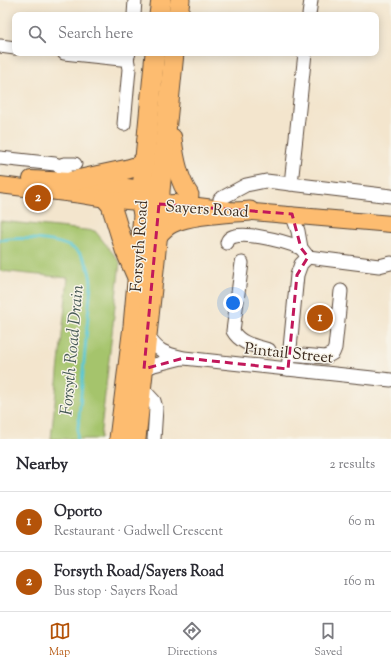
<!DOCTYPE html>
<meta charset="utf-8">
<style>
:root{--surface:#fff;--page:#f7f7f7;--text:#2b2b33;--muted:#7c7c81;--line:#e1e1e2;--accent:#b45309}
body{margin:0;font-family:"Sorts Mill Goudy",serif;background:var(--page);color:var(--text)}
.you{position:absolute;left:233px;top:303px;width:14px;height:14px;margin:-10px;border:3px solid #fff;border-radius:50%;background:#1a73e8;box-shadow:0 0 0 6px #1a73e833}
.badge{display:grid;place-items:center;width:26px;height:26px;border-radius:50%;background:var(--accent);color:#fff;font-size:13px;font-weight:700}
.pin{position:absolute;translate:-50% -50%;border:2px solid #fff;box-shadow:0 1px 4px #0006}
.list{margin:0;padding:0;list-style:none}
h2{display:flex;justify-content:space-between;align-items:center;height:52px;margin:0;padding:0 16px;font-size:17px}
h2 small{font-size:13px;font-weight:400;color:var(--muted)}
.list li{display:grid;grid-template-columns:26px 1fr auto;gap:12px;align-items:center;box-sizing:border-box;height:60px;padding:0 16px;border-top:1px solid var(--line)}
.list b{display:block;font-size:15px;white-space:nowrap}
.list p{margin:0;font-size:13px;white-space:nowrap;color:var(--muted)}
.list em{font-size:13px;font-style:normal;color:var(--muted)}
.icon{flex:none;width:22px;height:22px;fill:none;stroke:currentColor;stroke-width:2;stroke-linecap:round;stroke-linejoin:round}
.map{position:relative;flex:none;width:391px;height:439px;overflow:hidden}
.search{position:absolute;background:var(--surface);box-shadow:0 2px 10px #0003;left:12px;right:12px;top:12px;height:44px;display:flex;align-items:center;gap:10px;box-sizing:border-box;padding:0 14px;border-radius:8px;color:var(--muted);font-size:15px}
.sheet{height:172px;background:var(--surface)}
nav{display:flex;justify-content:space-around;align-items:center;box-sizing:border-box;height:56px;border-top:1px solid var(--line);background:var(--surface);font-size:11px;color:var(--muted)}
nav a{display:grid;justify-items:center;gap:2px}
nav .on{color:var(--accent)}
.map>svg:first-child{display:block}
.green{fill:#a5c46c;stroke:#707745}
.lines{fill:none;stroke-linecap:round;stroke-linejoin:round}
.stream{stroke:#5bc8d3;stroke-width:3}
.minor-casing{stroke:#574638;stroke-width:15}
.major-casing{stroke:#574638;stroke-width:18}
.highway-casing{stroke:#574638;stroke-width:21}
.minor{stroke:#fff;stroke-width:13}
.major{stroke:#fdbc6f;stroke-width:16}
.highway{stroke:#fdbc6f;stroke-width:19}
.marked{fill:none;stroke:#c2185b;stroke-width:3;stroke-dasharray:8 5;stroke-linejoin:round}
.labels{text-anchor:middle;stroke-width:3;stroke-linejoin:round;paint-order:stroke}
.street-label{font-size:16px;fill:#3b2a1e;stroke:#f7f3e8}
.water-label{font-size:17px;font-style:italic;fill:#455954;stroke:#f7f3e8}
</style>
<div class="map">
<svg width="391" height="439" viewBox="0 0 391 439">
<rect width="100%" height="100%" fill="#f7f3e8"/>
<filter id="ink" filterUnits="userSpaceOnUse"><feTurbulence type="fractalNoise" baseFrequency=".025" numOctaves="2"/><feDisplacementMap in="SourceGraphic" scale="8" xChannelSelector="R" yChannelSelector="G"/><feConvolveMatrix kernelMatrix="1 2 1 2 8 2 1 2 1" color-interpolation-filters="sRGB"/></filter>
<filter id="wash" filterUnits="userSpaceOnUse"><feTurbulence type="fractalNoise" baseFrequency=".012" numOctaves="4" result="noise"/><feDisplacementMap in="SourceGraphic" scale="16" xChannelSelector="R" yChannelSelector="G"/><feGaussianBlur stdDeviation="0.9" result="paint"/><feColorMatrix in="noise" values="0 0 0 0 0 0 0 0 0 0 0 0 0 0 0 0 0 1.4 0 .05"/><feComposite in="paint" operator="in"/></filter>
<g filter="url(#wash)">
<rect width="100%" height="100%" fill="#f3e5cd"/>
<polygon class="green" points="0,221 95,231 120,262 100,439 51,439 68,278 0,271"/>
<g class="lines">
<path class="stream" d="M0 240C20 237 59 238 76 250 87 258 90 272 91 283L77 439"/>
</g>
</g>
<g filter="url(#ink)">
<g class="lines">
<g class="minor-casing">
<g id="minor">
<polyline points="134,15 135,0"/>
<polyline points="309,15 311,0"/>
<polyline points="0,46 15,48"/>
<polyline points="64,53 121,59 127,58 129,53"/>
<polyline points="124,124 129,69 127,58"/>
<path d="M0 158 55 164C63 167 65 174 69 181"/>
<polyline points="59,166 64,164 75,164"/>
<polyline points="291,184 305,53"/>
<polyline points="220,199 246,185 266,181 391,196"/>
<polyline points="292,214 298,231 301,248 308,257 379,266 391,263"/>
<path d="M227 243C230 225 289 243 301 248"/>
<path d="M242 263 233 331C240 344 256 346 269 350"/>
<path d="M147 333C155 351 166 354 184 358L391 380"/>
<polyline points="289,354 326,357 333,353 335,348 341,291"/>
<polyline points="144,369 154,365 182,358"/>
<polyline points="288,369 297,275 301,264 308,257"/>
<polyline points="142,388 154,401 156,408 154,439"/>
</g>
</g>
<g class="major-casing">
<g id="major">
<polyline points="31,179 69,181 155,190"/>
<polyline points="0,185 82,195 106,199 159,204 174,203 230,210 391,224"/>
</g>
</g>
<g class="highway-casing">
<g id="highway">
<polyline points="159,15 161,0"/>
<polyline points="178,15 180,0"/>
<path d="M172 138C174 157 178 179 189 195"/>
<polyline points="72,181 128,169 138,166 144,160"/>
<polyline points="106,199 111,205 125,250 136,275"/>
<path d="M158 235C162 230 166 226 172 223 190 214 229 213 250 211"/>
<polyline points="119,439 133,326 143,215 141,203 142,189 155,53"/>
<polyline points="136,439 160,213 160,191 174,53"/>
</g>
</g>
<use href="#minor" class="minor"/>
<use href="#major" class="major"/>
<use href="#highway" class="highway"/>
</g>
</g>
<path class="marked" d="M159 204 292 214 301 248 308 257 297 275 288 369 184 358 144 369Z"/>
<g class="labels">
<g class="street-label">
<text transform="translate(207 208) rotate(4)" y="6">Sayers Road</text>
<text transform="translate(138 246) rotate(-86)" y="6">Forsyth Road</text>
<text transform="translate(289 352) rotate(6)" y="6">Pintail Street</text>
</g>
<g class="water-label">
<text transform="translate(71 350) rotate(-85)" y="6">Forsyth Road Drain</text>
</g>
</g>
</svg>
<div class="you"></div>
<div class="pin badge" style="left:320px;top:318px">1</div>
<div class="pin badge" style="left:38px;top:198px">2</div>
<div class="search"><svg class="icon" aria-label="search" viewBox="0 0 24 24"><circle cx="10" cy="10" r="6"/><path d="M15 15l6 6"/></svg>Search here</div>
</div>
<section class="sheet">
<h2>Nearby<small>2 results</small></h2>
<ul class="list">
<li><span class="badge">1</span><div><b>Oporto</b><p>Restaurant · Gadwell Crescent</p></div><em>60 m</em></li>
<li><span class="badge">2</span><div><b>Forsyth Road/Sayers Road</b><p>Bus stop · Sayers Road</p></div><em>160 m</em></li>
</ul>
</section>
<nav>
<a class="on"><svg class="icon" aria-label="map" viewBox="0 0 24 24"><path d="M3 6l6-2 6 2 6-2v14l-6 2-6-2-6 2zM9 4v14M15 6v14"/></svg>Map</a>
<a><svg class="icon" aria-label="directions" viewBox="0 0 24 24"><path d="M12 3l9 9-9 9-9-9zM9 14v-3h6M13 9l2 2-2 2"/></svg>Directions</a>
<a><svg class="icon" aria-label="saved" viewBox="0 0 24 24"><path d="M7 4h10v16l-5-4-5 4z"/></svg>Saved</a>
</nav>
